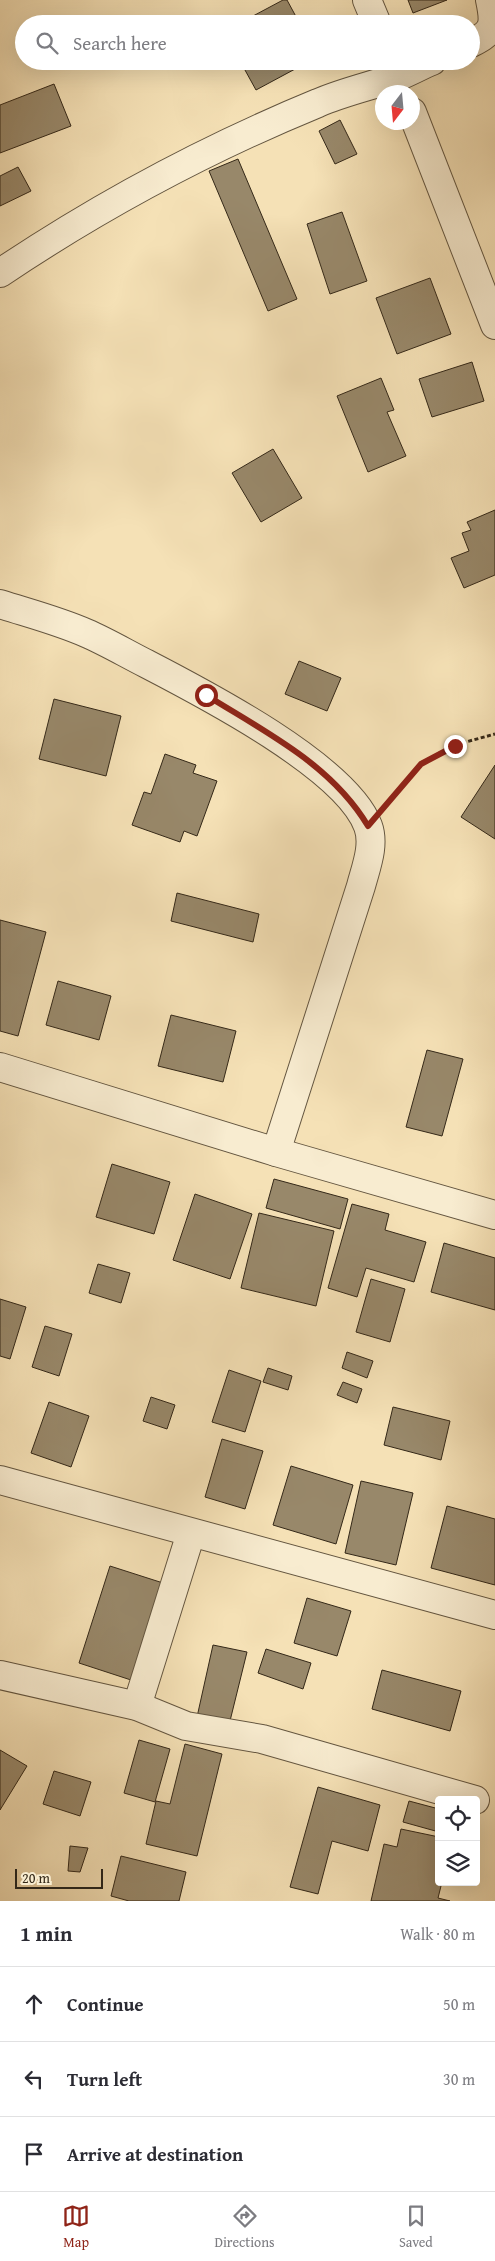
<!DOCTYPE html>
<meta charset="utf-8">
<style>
:root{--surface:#fff;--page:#f7f7f7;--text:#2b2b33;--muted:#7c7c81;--line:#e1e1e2;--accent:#8f2418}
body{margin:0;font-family:"Gentium Book Plus",serif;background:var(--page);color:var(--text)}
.controls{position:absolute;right:15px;bottom:15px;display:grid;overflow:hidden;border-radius:5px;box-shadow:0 5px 20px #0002}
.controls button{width:45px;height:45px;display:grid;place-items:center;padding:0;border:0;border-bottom:1px solid var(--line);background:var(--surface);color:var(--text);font:25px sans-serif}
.compass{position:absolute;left:375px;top:85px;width:45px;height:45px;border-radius:50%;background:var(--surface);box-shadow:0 5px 20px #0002;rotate:196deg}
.scale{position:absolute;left:15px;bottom:12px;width:88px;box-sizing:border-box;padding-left:5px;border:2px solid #342818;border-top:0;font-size:14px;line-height:18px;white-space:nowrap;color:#342818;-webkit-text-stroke:4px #f8ecd0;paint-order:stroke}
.stop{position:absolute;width:15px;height:15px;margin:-11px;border:4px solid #8f2418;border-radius:50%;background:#fff}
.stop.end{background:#8f2418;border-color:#fff;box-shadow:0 1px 5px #0008}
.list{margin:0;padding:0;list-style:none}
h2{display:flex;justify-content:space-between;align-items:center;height:65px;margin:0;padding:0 20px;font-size:21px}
h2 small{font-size:16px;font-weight:400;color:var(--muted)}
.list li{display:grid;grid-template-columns:32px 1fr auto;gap:15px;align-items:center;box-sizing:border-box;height:75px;padding:0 20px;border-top:1px solid var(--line)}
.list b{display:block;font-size:19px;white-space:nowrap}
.list em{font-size:16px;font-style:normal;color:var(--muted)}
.icon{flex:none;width:28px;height:28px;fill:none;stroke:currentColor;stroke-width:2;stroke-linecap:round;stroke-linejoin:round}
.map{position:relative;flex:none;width:495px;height:1901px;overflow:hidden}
.search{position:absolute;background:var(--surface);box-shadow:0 5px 20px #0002;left:15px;right:15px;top:15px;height:55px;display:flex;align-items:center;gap:12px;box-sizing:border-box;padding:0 18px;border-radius:28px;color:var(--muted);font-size:19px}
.sheet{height:290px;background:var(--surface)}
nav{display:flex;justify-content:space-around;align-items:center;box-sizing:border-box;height:70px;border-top:1px solid var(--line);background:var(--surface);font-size:14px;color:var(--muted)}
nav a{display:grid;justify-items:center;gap:2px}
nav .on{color:var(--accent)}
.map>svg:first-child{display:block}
.building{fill:#98886a;stroke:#342818}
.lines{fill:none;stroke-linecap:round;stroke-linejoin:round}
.minor-casing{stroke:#645640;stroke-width:30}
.path{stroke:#342818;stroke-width:3;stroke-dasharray:4 2.5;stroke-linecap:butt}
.minor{stroke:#f8ecd0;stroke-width:28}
.route{stroke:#8f2418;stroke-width:6}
</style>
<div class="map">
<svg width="495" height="1901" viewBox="0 0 495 1901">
<rect width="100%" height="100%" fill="#f5e1b6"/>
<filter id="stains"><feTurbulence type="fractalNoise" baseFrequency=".004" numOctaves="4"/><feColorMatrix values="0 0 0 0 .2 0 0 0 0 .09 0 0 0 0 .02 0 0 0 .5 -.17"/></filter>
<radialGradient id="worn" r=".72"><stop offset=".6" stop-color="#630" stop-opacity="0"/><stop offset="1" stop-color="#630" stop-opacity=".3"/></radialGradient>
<g class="building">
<polygon points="283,0 287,0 300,24 238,24"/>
<polygon points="408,0 447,0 413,13"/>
<polygon points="240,61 310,61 256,90"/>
<polygon points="54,84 71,126 0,153 0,105"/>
<polygon points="340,120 357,154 335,164 319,131"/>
<polygon points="238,159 297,299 268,311 209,171"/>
<polygon points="18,167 31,191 0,206 0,176"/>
<polygon points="342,212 367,281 330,294 307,224"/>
<polygon points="430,278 451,334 397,354 376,298"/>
<polygon points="472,362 484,401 432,417 419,379"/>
<polygon points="381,378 394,410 387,412 406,456 368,472 337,396"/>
<polygon points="273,449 302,498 261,522 232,473"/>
<polygon points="495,510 495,575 464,588 451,558 469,551 462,533 471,530 467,522"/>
<polygon points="299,661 341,678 327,711 285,694"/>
<polygon points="54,699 121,716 106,776 39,759"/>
<polygon points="165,754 196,765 193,773 217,781 197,836 184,831 180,842 132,825 144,792 151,794"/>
<polygon points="495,765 495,839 461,817"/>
<polygon points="177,893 259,914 253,942 171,921"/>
<polygon points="0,920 46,932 18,1036 0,1031"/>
<polygon points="58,981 111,996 99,1040 46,1025"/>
<polygon points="171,1015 236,1031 223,1082 158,1066"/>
<polygon points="427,1050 463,1059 442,1136 406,1127"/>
<polygon points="112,1164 170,1182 154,1234 96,1217"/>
<polygon points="274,1179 348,1199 340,1229 266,1208"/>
<polygon points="195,1194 252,1214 230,1279 173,1260"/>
<polygon points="352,1204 389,1214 385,1230 426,1242 414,1282 366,1268 357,1297 328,1288"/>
<polygon points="259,1213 334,1231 316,1306 241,1288"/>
<polygon points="444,1243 495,1258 495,1310 431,1292"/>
<polygon points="98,1264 130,1273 121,1303 89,1293"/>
<polygon points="371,1279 405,1289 390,1342 356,1332"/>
<polygon points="0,1299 26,1307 10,1359 0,1356"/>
<polygon points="45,1326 72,1334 59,1376 32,1367"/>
<polygon points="347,1352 373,1361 367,1378 342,1368"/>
<polygon points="268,1368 292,1376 288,1390 263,1382"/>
<polygon points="229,1370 261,1381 245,1432 212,1422"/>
<polygon points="343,1382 362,1389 357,1403 337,1395"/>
<polygon points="151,1397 175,1405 167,1429 143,1421"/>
<polygon points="49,1402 89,1416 71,1467 31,1453"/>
<polygon points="393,1407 450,1421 441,1460 384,1445"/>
<polygon points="222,1439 263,1451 245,1509 205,1497"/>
<polygon points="291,1466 353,1485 336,1544 273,1525"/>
<polygon points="361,1481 413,1493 396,1565 345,1553"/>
<polygon points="447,1506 495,1519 495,1585 431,1568"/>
<polygon points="110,1566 163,1583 131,1680 79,1663"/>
<polygon points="307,1598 351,1611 337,1656 294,1643"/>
<polygon points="213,1645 247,1652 229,1725 197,1717"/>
<polygon points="266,1649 311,1663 303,1689 258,1673"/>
<polygon points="382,1670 461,1691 450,1731 372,1709"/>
<polygon points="139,1740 170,1749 155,1802 124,1793"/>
<polygon points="185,1744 222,1754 197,1856 146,1844 156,1801 170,1804"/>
<polygon points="0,1750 27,1766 0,1810"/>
<polygon points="54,1771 91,1782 80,1816 43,1804"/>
<polygon points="318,1787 380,1805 368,1851 332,1841 318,1894 290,1887"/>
<polygon points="409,1801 439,1809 439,1832 403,1822"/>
<polygon points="401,1829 439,1837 439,1882 442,1882 438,1898 450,1901 371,1901 384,1844 397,1847"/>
<polygon points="70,1846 88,1848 80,1872 68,1871"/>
<polygon points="121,1856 186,1872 179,1901 129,1901 111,1896"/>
</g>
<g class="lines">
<g class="minor-casing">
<g id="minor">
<polyline points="367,0 377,24"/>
<path d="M471 43C495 32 495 24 490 0"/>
<polyline points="412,112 495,325"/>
<path d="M0 273C100 206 206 149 318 103 343 92 371 86 397 77 409 72 420 66 432 61"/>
<path d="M0 604C28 613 59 621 86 633 107 642 127 654 147 664 203 693 346 767 368 826 375 845 366 867 361 886L276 1152"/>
<polyline points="0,1067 276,1152 495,1215"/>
<polyline points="0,1480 495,1615"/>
<polyline points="0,1675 137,1706 186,1726 262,1739 475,1800"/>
<polyline points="137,1706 191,1533"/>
</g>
</g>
<polyline class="path" points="388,803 421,763 455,745 495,734"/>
<use href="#minor" class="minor"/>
</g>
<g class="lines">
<path class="route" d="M206 695C265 732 331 764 368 826L421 764 455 746"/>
</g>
<rect width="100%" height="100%" filter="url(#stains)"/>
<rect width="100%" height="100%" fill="url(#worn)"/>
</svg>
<div class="controls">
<button><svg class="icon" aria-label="locate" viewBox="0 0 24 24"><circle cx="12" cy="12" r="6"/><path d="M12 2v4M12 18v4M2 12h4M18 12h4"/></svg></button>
<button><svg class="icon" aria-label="layers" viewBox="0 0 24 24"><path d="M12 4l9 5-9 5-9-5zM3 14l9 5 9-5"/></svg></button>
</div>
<svg class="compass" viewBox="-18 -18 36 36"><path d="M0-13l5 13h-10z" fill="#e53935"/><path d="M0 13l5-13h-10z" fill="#7c7c81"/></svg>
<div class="scale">20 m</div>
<div class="stop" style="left:206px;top:695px"></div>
<div class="stop end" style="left:455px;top:746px"></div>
<div class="search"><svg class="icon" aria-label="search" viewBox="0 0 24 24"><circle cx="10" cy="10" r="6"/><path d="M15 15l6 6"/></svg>Search here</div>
</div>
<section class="sheet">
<h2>1 min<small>Walk · 80 m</small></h2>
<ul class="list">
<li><svg class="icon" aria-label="ahead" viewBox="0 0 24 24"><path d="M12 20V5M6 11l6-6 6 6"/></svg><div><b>Continue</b></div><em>50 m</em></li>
<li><svg class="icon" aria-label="left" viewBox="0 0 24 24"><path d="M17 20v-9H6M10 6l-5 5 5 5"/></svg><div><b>Turn left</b></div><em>30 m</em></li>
<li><svg class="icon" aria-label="arrive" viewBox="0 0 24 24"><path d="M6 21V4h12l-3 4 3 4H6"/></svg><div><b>Arrive at destination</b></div></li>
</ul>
</section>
<nav>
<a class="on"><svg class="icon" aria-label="map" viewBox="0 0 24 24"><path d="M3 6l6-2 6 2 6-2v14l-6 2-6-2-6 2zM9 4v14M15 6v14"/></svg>Map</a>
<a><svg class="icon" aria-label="directions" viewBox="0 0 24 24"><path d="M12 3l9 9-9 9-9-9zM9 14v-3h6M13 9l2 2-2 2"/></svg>Directions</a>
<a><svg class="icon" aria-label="saved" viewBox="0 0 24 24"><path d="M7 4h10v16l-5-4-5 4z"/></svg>Saved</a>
</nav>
